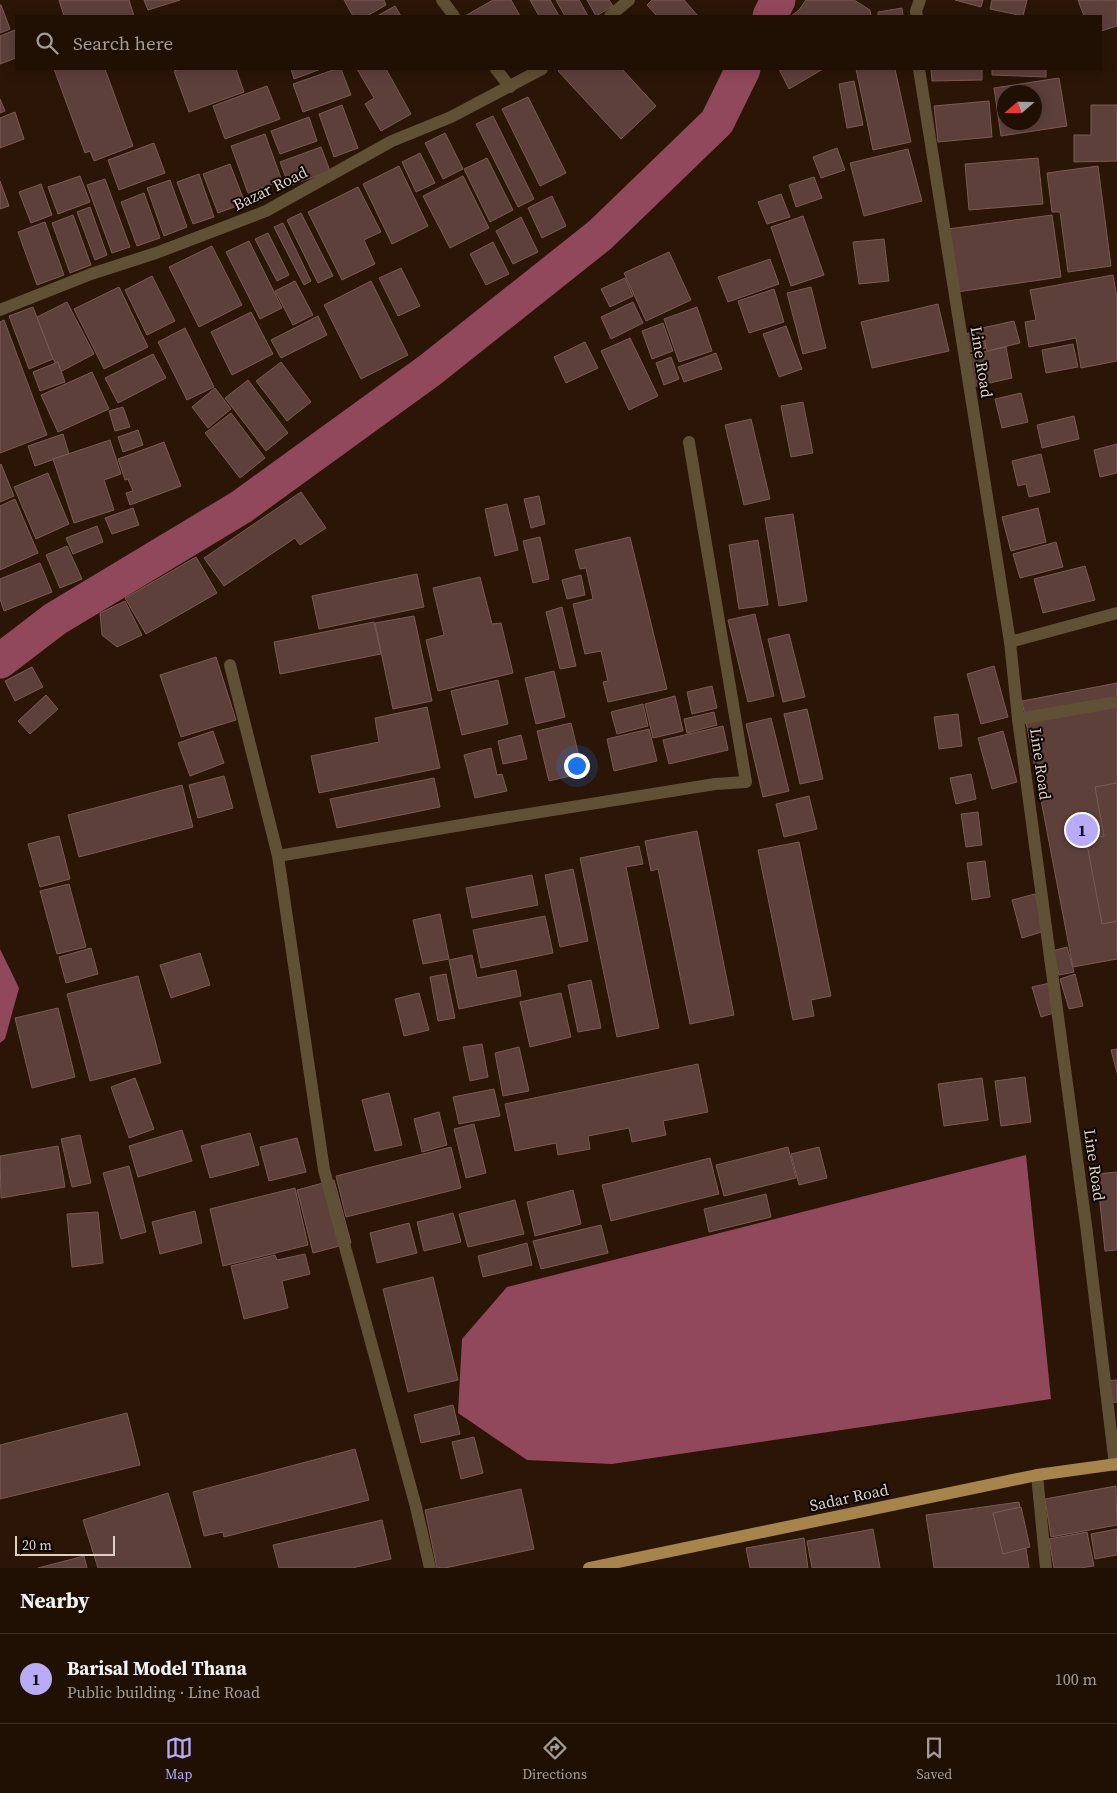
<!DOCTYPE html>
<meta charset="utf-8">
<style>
:root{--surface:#201004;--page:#2d1e13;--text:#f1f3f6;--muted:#a29d9a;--line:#3d3026;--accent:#b9abf7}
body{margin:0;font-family:"Source Serif 4",serif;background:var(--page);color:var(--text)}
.compass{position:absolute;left:997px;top:85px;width:45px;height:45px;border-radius:50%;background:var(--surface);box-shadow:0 2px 12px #0003;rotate:250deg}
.scale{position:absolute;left:15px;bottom:12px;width:100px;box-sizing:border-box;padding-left:5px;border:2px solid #dfcfc6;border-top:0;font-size:14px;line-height:18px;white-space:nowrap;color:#dfcfc6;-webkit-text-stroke:4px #0c0401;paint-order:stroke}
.you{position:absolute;left:576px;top:765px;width:18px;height:18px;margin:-12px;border:4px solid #fff;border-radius:50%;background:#1a73e8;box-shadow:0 0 0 8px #1a73e833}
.badge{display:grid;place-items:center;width:32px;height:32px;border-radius:50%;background:var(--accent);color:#111;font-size:16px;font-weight:700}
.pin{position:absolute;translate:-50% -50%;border:2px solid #fff;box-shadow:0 1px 5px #0006}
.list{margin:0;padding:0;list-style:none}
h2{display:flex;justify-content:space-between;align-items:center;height:65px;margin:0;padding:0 20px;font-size:21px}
h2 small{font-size:16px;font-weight:400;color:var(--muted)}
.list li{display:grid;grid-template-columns:32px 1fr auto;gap:15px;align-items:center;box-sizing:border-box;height:90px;padding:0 20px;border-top:1px solid var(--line)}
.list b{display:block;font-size:19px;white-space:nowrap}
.list p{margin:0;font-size:16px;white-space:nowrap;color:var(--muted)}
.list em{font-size:16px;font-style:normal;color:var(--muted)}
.icon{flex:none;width:28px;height:28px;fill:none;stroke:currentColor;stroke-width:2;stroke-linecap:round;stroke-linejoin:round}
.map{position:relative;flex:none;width:1117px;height:1568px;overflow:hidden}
.search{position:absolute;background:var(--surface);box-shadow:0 2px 12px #0003;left:15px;right:15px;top:15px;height:55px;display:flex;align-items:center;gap:12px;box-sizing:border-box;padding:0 18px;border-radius:0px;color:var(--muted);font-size:19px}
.sheet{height:155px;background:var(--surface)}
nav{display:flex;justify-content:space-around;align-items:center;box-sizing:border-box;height:70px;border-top:1px solid var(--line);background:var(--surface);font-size:14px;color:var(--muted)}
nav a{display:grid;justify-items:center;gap:2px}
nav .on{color:var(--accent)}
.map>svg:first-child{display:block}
.water{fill:#92485b}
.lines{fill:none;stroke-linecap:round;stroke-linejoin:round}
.canal{stroke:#92485b;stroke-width:35}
.building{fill:#5e403b;stroke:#7a5a54;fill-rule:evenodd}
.service{stroke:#605035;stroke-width:12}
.minor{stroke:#605035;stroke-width:12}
.tertiary{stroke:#605035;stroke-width:12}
.primary{stroke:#a6844b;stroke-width:12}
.labels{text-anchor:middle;stroke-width:4;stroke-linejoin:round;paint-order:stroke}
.street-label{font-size:16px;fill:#dfcfc6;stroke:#0c0401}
</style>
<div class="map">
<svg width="1117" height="1568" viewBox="0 0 1117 1568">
<rect width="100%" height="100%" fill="#2a1506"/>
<g class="water">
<polygon points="0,949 19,988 5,1039 0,1043"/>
<polygon points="1026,1155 1051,1399 612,1464 527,1460 458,1413 462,1339 507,1287"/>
</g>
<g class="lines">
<g class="canal">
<polyline points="770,16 778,0"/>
<polyline points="0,661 55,619 241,507 430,370 600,235 717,122 743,69"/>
</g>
</g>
<g class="building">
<polygon points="59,0 129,0 134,16 64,16"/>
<polygon points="144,0 180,0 148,10"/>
<polygon points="344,0 384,0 386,5 367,16 353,16"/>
<polygon points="493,0 511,0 520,16 465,16"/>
<polygon points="530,0 550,0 559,16 539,16"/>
<polygon points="556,0 579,0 588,16 565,16"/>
<polygon points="587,0 609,0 613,6 596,16"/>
<polygon points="652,0 684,0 698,16 657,16 647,5"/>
<polygon points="806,0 854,0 870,10 871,16 791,16 799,10"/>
<polygon points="955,0 983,0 981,7"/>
<polygon points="992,0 1027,0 1023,16 990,9"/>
<polygon points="1078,0 1117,0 1117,26 1101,31 1101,16 1084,16"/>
<polygon points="0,5 1,5 10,29 0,33"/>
<polygon points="395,6 401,16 377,16"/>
<polygon points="902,8 903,16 878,16 878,12"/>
<polygon points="15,30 16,58 0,64 0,36"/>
<polygon points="54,69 105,69 133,146 94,161 90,151 85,153"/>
<polygon points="180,69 236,69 244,92 189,112 174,71"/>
<polygon points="291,69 321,69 294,79"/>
<polygon points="336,69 341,69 351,95 303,112 293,84"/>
<polygon points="357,69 386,69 411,114 381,131 365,104 374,98"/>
<polygon points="560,69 622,69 656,106 621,139 558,71"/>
<polygon points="779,69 823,69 789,89"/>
<polygon points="856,69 895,69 911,142 873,150"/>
<polygon points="931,69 982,69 982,80 932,81"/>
<polygon points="992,69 1046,69 1046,77 992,75"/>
<path d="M1059 78 1067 126 1001 136 994 88ZM1004 92H1034V122H1004Z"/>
<polygon points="854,81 863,125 847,128 839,84"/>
<polygon points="267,86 280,119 225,139 213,106"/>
<polygon points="528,97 566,173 540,186 502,109"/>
<polygon points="0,99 5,111 0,113"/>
<polygon points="989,101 992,137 938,142 934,106"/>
<polygon points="342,105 358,148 334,157 319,114"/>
<polygon points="1091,105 1117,105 1117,161 1074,162 1074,135 1091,135"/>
<polygon points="15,112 24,139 0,148 0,118"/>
<polygon points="493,116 534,199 518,207 476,124"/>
<polygon points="309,117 317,141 280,154 271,131"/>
<polygon points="445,133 463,169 443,179 425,143"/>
<polygon points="265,134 282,181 248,193 231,146"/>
<polygon points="154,143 165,173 119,190 108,160"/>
<polygon points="321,147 330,171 289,186 280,162"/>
<polygon points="837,148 845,170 821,178 813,157"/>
<polygon points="908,149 922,201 864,216 850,163"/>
<polygon points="420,153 435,183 416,192 402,162"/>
<polygon points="487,158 513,210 490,222 464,169"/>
<polygon points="1038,158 1043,204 969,210 965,164"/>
<polygon points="230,164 245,203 218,213 203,174"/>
<polygon points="399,166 428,226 392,244 363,184"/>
<polygon points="1098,166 1111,266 1068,272 1060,212 1052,212 1047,173"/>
<polygon points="199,174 214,217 193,224 177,182"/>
<polygon points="80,176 90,202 58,214 48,187"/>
<polygon points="463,176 489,228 450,248 423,196"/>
<polygon points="814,177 822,198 796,207 789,185"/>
<polygon points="105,179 130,247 112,253 87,185"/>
<polygon points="170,180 187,227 164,236 147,188"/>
<polygon points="0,181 9,206 0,209"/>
<polygon points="41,184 52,215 31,223 19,192"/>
<polygon points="358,187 381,232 364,240 375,264 342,280 308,212"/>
<polygon points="144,193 160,238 137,246 121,202"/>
<polygon points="781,194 790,217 767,224 758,202"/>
<polygon points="552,196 566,226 542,238 528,208"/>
<polygon points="90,207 107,255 95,260 77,212"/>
<polygon points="301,213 333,276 318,283 287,220"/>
<polygon points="73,215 91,265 70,273 52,223"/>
<polygon points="1052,215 1061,277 957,292 948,229"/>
<polygon points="803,216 824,275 791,286 771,227"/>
<polygon points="521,217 538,252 513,264 496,231"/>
<polygon points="45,222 64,275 37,285 18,232"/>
<polygon points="283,223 311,281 304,285 274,227"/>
<polygon points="268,233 289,275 277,281 255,239"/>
<polygon points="884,239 889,281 859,284 853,242"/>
<polygon points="249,241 282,308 260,319 226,252"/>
<polygon points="493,242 509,274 486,285 470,254"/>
<polygon points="212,246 242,305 199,327 169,267"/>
<polygon points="669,252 691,300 646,321 624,273"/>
<polygon points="770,259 779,284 728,302 718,277"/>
<polygon points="401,268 420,306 398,316 379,278"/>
<polygon points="1113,275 1117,298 1117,361 1081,368 1076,338 1029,347 1025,322 1036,320 1030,290"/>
<polygon points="152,276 175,321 147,335 125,290"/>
<polygon points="625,278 633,296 610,307 601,289"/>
<polygon points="295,281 313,315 293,325 275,291"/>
<polygon points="371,281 408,355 361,379 324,305"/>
<polygon points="119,287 148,347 104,369 74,309"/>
<polygon points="811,287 826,348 803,354 787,293"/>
<polygon points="774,289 784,322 749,333 738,301"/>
<polygon points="67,302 94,354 60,372 33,319"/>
<polygon points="633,302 643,323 611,339 601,317"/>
<polygon points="938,304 949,351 872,368 861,322"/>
<polygon points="33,307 53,359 29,369 9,316"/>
<polygon points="697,307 712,351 679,362 664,319"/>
<polygon points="251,312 273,354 232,375 211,332"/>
<polygon points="318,316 327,335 281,358 271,340"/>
<polygon points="4,320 47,435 0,453 0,322"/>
<polygon points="1014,321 1020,343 987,351 982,328"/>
<polygon points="663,323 673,351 652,359 642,331"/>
<polygon points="786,326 802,369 779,377 763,334"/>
<polygon points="185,328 214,387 187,400 158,342"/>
<polygon points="982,330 986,348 969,352 965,334"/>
<polygon points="630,338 658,396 629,410 601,351"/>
<polygon points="585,342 598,368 566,383 554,357"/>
<polygon points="1073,344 1078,367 1046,373 1042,350"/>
<polygon points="1006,347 1012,378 972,387 965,356"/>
<polygon points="716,353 722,369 684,382 678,367"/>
<polygon points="153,354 166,378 118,403 105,378"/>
<polygon points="671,357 679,379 664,385 656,363"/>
<polygon points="58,362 65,382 40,391 33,372"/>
<polygon points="281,362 311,402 287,421 256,381"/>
<polygon points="92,372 109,409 58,432 41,395"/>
<polygon points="248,380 288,433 266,451 225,398"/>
<polygon points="215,388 231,409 208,428 192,407"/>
<polygon points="1021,393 1028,422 1002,428 995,399"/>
<polygon points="803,402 813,453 791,457 781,406"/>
<polygon points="123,407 130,427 115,431 109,411"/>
<polygon points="231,413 265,458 240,478 205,433"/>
<polygon points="1074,416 1079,439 1042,448 1037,425"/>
<polygon points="751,419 770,499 744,505 725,425"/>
<polygon points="138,430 143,445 123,452 118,437"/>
<polygon points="63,434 69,454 35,466 28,446"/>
<polygon points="110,440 121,474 104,480 114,510 74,523 53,459"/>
<polygon points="164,442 181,486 130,505 126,493 133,491 128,479 125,480 118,459"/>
<polygon points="1117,444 1117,473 1100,477 1094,450"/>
<polygon points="1041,454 1050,492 1029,497 1026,484 1018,486 1012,461"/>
<polygon points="1,464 14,496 0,502 0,465"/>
<polygon points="48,473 69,524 36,539 14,487"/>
<polygon points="301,492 326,528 300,545 295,538 224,586 204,558"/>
<polygon points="539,496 545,524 531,528 524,499"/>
<polygon points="15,499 38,553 0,570 0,506"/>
<polygon points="507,504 518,550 495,556 485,509"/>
<polygon points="133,508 139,525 112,534 105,518"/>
<polygon points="1038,508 1046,542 1011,551 1002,517"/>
<polygon points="793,514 807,601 779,606 765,518"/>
<polygon points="97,526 103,542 73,554 66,538"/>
<polygon points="540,537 549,579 533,583 523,541"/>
<polygon points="630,537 667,689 608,702 603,682 608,681 601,651 585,654 573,604 593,599 586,568 580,569 575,550"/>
<polygon points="758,540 768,605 739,609 729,545"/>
<polygon points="1056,542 1063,567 1020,578 1013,554"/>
<polygon points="67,546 82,579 60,588 46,555"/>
<polygon points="196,557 217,593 146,634 125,598"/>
<polygon points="40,563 52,592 4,611 0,599 0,579"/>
<polygon points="1085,566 1095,600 1043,613 1034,579"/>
<polygon points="417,574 424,607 319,629 312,596"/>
<polygon points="581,575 585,595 567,599 562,580"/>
<polygon points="480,577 492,624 501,623 513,673 438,691 426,640 444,635 433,588"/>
<polygon points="125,601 142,635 117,647 102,635 100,613"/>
<polygon points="562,607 576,666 560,669 546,612"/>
<polygon points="755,614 774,696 748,702 728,620"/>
<polygon points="414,616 432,701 393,709 375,623"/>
<polygon points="374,622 381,654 280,674 274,642"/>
<polygon points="789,634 805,697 783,702 768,639"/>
<polygon points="216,657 236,720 181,737 160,675"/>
<polygon points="994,666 1008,717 981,724 967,674"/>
<polygon points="32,667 43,687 15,701 5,681"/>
<polygon points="554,671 565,717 536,724 525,678"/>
<polygon points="498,680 508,724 462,735 451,691"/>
<polygon points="1117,683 1117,959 1073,967 1022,701"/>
<polygon points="712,686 717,708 692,714 687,692"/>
<polygon points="46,695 58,709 30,734 18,721"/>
<polygon points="675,696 683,731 653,738 645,704"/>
<polygon points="643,704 648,726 617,734 611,712"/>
<polygon points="427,707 440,768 319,793 311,756 379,742 375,718"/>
<polygon points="807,709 823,779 800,784 784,714"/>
<polygon points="714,712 717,725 687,733 684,719"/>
<polygon points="958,714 962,746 939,749 934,717"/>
<polygon points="771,718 789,791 763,797 746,724"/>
<polygon points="571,723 583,773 549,781 537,731"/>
<polygon points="723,726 728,750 669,764 663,740"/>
<polygon points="649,729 657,761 614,771 607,739"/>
<polygon points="213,731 224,763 190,776 178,743"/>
<polygon points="1003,731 1017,782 992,789 978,738"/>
<polygon points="521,735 527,759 503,764 498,741"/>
<polygon points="491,748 497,775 502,774 507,791 475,798 464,755"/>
<polygon points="971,774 976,799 956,804 950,778"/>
<polygon points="224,776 233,808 198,818 189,785"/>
<polygon points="434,778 440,807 337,828 330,799"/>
<polygon points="1117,783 1117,921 1102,924 1086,839 1104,836 1095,787"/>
<polygon points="182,785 193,827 79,857 68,815"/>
<polygon points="809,796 817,829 784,837 776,804"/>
<polygon points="978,812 982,845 966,847 961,814"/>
<polygon points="697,831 734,1015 690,1024 658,869 651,871 645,841"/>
<polygon points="59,836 70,879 40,887 28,844"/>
<polygon points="799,842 831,996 811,1000 814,1016 793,1020 758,850"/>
<polygon points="639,846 643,864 626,867 659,1028 617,1037 580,858"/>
<polygon points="985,861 990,897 972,900 967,863"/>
<polygon points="573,869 588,941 560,947 545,875"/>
<polygon points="532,875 538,905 472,918 466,888"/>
<polygon points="69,884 86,947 57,954 40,891"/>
<polygon points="1035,894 1045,931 1022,938 1012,900"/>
<polygon points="440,914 449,959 423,964 413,920"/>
<polygon points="545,916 553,953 481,968 473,930"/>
<polygon points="1067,947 1074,972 1059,975 1052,951"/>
<polygon points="91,948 98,974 66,983 59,957"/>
<polygon points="200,953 210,985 171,998 160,965"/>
<polygon points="472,955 477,978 516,970 521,996 459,1009 449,960"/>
<polygon points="446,974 455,1018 438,1021 430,977"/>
<polygon points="1075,974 1083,1006 1069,1009 1060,979"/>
<polygon points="138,976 161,1063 90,1081 67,994"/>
<polygon points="591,980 601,1028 578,1032 568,985"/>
<polygon points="1050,983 1057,1012 1041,1017 1032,987"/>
<polygon points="419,993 429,1030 404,1036 395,999"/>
<polygon points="561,993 571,1037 530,1047 520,1002"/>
<polygon points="58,1008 75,1077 32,1088 15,1018"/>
<polygon points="482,1044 488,1077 470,1081 463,1047"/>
<polygon points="519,1047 529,1091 503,1096 495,1053"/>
<polygon points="1117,1049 1117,1073 1111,1050"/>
<polygon points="698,1064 708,1112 663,1121 666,1135 632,1142 629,1128 588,1136 590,1149 558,1155 556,1143 515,1151 505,1104"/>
<polygon points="1025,1077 1031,1122 1001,1126 995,1081"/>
<polygon points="135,1078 154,1129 129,1138 111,1087"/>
<polygon points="982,1078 988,1120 944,1126 938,1084"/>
<polygon points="494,1089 500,1116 459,1124 453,1097"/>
<polygon points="389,1093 402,1145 375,1151 362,1100"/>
<polygon points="439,1112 447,1145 422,1152 414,1119"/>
<polygon points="474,1124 486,1173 466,1178 454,1129"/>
<polygon points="182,1130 192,1161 138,1177 129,1146"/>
<polygon points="250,1133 259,1165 210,1178 201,1146"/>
<polygon points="80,1135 91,1183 72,1187 61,1139"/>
<polygon points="297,1138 306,1172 269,1181 260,1147"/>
<polygon points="58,1146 65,1187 1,1198 0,1156"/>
<polygon points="451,1147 461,1188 346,1217 336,1176"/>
<polygon points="788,1147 796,1178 724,1196 716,1165"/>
<polygon points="819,1147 827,1178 799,1185 791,1154"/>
<polygon points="710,1158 719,1194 611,1221 602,1185"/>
<polygon points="129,1166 146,1232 121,1239 103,1173"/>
<polygon points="1117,1172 1117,1250 1105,1251 1097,1174"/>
<polygon points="334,1180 351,1243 313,1253 297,1190"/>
<polygon points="295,1188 308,1245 223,1266 210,1209"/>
<polygon points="573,1190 581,1224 535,1236 527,1202"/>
<polygon points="766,1194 771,1217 709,1232 704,1209"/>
<polygon points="515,1200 524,1234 468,1247 459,1214"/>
<polygon points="195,1211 202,1243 160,1254 152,1222"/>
<polygon points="98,1212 103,1263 72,1267 67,1214"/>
<polygon points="453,1213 461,1242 424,1251 417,1222"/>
<polygon points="409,1223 417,1253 377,1263 370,1233"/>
<polygon points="601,1225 608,1253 541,1269 533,1241"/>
<polygon points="527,1243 532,1265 483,1277 478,1256"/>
<polygon points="305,1254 310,1274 282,1281 288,1308 244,1319 231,1266 275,1255 277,1260"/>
<polygon points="433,1277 458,1380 408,1392 383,1289"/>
<polygon points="1117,1380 1117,1402 1109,1403 1106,1381"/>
<polygon points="453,1405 460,1434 421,1443 414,1415"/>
<polygon points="127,1413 140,1465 0,1499 0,1445"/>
<polygon points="474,1437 483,1473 461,1479 452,1442"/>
<polygon points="355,1449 369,1500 224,1537 223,1532 204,1536 193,1492"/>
<polygon points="1116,1486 1117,1525 1051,1537 1045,1499"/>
<polygon points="521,1489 534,1549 445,1568 437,1568 425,1510"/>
<polygon points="168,1493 191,1568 98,1568 83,1520"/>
<polygon points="1019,1502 1029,1568 934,1568 926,1515"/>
<polygon points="1021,1507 1030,1547 1003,1554 993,1513"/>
<polygon points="382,1520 391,1559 352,1568 279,1568 273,1545"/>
<polygon points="873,1529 880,1568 812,1568 807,1541"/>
<polygon points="1117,1529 1117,1555 1095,1559 1091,1534"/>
<polygon points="1087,1532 1094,1566 1080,1568 1054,1568 1049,1539"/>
<polygon points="804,1538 808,1568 750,1568 746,1548"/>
<polygon points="84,1556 87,1568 38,1568"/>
</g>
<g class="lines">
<g class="service">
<polyline points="230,665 278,856 497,819 715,784 746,782 689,442"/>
<polyline points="1018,719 1117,702"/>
<polyline points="278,856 324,1170 416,1507 430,1568"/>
</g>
<g class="minor">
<polyline points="442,0 454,16"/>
<polyline points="917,16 916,11 920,0"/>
<polyline points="496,69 510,87"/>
<polyline points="919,69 1010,642 1018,719 1086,1225 1115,1465"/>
<polyline points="1010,642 1117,613"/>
</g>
<g class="tertiary">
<polyline points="610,16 629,0"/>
<polyline points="0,310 91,274 156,253 266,211 392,141 451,117 542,69"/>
<polyline points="1037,1475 1046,1568"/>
</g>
<polyline class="primary" points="589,1568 1037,1475 1117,1464"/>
</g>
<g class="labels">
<g class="street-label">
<text transform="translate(270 188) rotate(-26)" y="6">Bazar Road</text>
<text transform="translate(982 362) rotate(81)" y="6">Line Road</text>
<text transform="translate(1041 764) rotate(82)" y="6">Line Road</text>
<text transform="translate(1095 1165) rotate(82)" y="6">Line Road</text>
<text transform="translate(849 1497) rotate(-12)" y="6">Sadar Road</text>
</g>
</g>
</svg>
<svg class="compass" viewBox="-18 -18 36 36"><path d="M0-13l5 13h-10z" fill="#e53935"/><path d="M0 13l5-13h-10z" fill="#a29d9a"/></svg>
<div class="scale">20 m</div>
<div class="you"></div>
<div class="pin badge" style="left:1082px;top:830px">1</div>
<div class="search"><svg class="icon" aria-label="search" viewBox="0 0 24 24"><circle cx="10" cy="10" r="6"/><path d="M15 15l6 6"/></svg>Search here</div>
</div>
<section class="sheet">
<h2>Nearby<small></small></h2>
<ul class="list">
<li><span class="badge">1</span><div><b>Barisal Model Thana</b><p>Public building · Line Road</p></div><em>100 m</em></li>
</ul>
</section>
<nav>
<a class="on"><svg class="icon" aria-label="map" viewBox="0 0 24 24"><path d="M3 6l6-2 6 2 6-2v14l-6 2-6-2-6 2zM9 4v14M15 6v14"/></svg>Map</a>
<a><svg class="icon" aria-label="directions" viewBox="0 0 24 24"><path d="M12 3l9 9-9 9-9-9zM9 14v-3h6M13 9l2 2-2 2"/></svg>Directions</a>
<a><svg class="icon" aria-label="saved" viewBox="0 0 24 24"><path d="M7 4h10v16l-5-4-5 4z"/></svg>Saved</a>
</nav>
